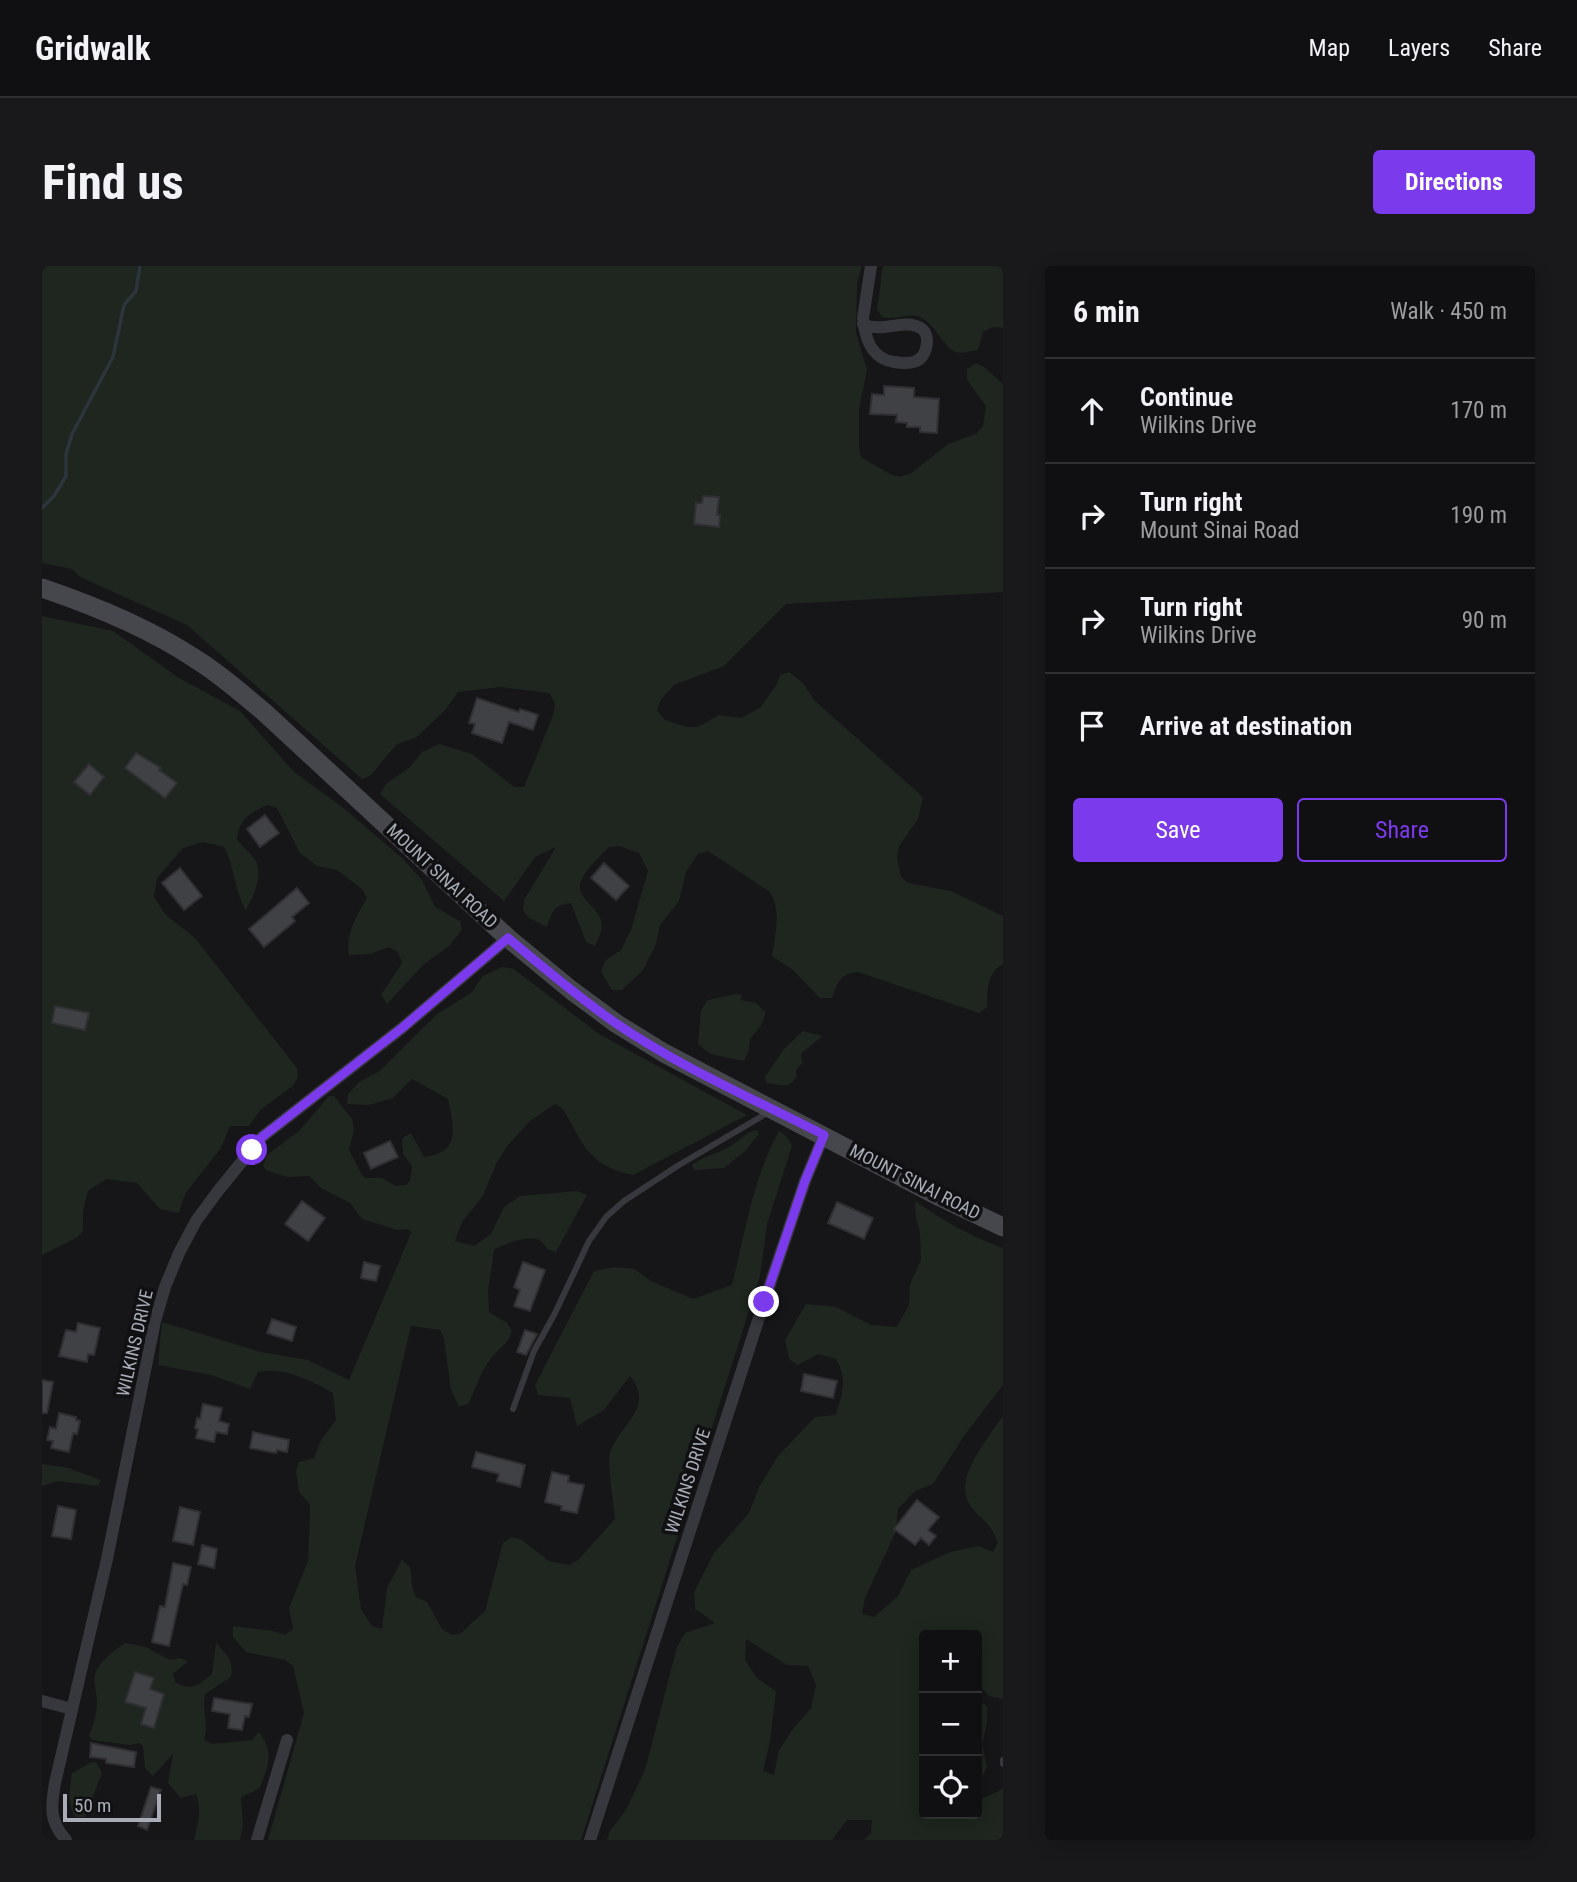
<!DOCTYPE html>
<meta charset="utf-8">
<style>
:root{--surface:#101012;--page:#19191b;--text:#f1f3f6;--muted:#9c9d9f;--line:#303032;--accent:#7c3aed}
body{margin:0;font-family:"Roboto Condensed",sans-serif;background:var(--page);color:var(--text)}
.controls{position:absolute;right:21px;bottom:21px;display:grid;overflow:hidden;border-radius:7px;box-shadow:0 4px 18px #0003}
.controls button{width:63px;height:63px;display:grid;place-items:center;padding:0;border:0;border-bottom:2px solid var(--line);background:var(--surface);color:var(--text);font:35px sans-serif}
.scale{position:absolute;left:21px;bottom:18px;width:98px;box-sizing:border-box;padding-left:7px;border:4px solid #a8adb8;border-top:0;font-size:19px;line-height:24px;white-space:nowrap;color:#a8adb8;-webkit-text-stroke:5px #111113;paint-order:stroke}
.stop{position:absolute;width:21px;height:21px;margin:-16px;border:5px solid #7c3aed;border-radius:50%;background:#fff}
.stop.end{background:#7c3aed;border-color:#fff;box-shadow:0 2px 7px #0008}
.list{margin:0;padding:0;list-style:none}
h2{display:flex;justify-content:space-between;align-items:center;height:91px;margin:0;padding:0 28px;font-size:30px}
h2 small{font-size:23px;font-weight:400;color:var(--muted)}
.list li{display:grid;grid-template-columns:46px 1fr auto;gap:21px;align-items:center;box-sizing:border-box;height:105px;padding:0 28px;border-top:2px solid var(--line)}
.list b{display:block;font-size:26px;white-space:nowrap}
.list p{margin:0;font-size:23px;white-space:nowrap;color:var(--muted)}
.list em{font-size:23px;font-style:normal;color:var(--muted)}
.actions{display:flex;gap:14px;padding:21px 28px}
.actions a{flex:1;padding:16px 0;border:2px solid var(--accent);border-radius:7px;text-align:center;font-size:24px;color:var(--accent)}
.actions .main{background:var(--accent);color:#fff}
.icon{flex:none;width:38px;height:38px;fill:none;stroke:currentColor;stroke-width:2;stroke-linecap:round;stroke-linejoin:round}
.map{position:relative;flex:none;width:961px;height:1574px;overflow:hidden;border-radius:7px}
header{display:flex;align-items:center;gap:42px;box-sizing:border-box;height:98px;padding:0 35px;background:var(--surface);border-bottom:2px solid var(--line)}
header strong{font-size:33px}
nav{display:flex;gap:38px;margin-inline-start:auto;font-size:24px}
.intro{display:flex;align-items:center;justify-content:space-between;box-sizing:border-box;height:168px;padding:0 42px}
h1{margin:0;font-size:49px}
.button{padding:18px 32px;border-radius:7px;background:var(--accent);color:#fff;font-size:24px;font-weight:700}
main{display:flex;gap:42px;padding:0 42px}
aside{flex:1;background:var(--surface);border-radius:7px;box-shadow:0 4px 18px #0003}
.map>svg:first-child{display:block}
.green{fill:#1e261f;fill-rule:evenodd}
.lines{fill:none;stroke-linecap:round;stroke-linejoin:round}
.stream{stroke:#2c353c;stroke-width:3.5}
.building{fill:#404145;stroke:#303034;stroke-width:2}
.lane{stroke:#37383d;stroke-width:6}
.street{stroke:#37383d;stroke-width:12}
.secondary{stroke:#45474d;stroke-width:19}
.route{stroke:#7c3aed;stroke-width:9}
.labels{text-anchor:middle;stroke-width:7;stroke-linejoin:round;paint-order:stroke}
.street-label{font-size:18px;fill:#a8adb8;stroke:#111113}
</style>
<header>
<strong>Gridwalk</strong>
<nav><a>Map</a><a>Layers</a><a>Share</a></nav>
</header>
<div class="intro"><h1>Find us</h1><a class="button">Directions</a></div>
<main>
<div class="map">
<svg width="961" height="1574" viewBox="0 0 961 1574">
<rect width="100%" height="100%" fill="#161618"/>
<g class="green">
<path d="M0 0H820L815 17 814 67 825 104 817 143V182L819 191 848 208 857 211 868 208 906 178 934 168 941 160 944 140 925 114V103L934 97 942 101 961 118V326L744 338 682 400 632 419 618 435 615 444 623 454 645 461H656L677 449 699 452 718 442 735 418 738 409 747 406 761 417 772 434 881 531 876 553 857 580 855 590 859 611 866 617 909 625 961 650V698C945 707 945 724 945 741L937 747 816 706C798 707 796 716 790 732H778L751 704 730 690C733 668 740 646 728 626L666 585 656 588 644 606 637 635 618 659 614 678 601 704 580 724H570L559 706 563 695 579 684 589 664 606 605 597 587 577 580 567 581C558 591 547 600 541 611 528 631 559 640 560 659 560 666 556 673 553 680L544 676 529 637C511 639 510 646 505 661L487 652 481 644 482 634 514 581 493 591 462 635 338 528 344 518 368 501 380 486 397 478 430 488 472 521H482L512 447 513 437 507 427 458 421 416 426 404 443 375 471 355 478 329 509 320 513 145 359 38 311 30 303 0 297Z"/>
<path d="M841 0H961V62L950 61 941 66 936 84C929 85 920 88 914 86 903 83 893 58 878 51 866 46 854 55 840 51L835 43Z"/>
<path d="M0 350 71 365 137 412 198 445 252 506 299 540 360 592 380 614 393 641 418 655 420 664 407 680 381 699 345 738 339 729 360 697 356 686 347 681 328 688 307 689C303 667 315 650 325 632L320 623 295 604 275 600 258 587 235 542 226 539C208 546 196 554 195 574 200 580 210 588 214 595 221 611 211 631 204 644 192 625 193 601 182 581L161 576 141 582 115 612 112 631 124 649 153 672 255 802 256 811 251 820 218 844 207 860H188L179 882 143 928 137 947 118 943 95 917 64 913 46 925 41 945V965L34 972 0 989Z"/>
<path d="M460 701 472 703 557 768 705 849 591 909C557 902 546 889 530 859 525 850 523 843 513 838L488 855 466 879 454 898 441 930 420 956 413 975 432 980 449 968 462 941 478 930 535 925 545 929 514 986 505 983C502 979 502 977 497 974 488 969 460 978 452 984L446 1025 447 1046 465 1057 470 1065C465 1081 458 1080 450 1091 439 1105 434 1121 427 1137L417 1141 409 1124 402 1073 398 1064 369 1060 313 1300 319 1343 330 1360 340 1363 345 1322 360 1294 368 1301 370 1321 374 1331 385 1336 400 1363 410 1369 419 1367 443 1345 461 1277 470 1271 480 1274 507 1295 527 1299 536 1294 573 1253C572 1238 565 1200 568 1187 576 1159 614 1143 588 1110L562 1144 535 1160 528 1132 496 1129 493 1119 552 1005 572 1001 592 1003 609 1015 651 1033 690 1019C703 967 711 912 737 865L745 871 750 880 725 958 718 1010 539 1574H226L262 1447 251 1400 243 1394 204 1386 191 1371V1360L231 1365 243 1369 251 1363 247 1342 266 1295 268 1248V1238L257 1226 254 1205 257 1196 272 1192 279 1174 294 1154 291 1127C270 1115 242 1100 216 1106L208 1123 169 1109 116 1099 120 1056 219 1086 266 1094 307 1114 369 967 366 963 355 964 320 953 308 937 279 922 267 910 245 911 224 904 221 900 225 889 257 865 287 830H292L310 853 312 864 307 884 320 909 324 912H340L354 920 364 919 368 915 370 900 361 888 360 872 369 867 382 891C388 890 394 889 399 886 418 877 409 849 406 833L370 813 351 832 327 839 305 838 306 828 317 816 338 805 395 748 429 727 441 710Z"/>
<polygon points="694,728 699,729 699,734 714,737 724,747 718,761 708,773 707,784 702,795 668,788 656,778 659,744 666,734"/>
<path d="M761 765 780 770 759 788 760 797 754 804 755 810C746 824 740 819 725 817L723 811 742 783Z"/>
<path d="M714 864 717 868 702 886 682 902 652 904 650 899C662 889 677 888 690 879 698 874 704 866 714 864Z"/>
<path d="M873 935C900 954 929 971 961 982V1119L922 1170 891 1218 873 1225 856 1243 854 1265 823 1332 820 1348 832 1351 856 1330 869 1304 908 1286 936 1280 951 1286 956 1276C953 1271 951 1265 948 1261 940 1251 927 1243 924 1230 917 1206 948 1169 961 1150V1433L947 1430 935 1417V1369H882V1440L879 1444H882V1548H935V1535L961 1523V1574H822L829 1567 830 1554H805L790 1574H565L568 1565 584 1544 603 1504 635 1381 643 1367 673 1357 653 1343 652 1326 672 1287 707 1247 717 1221 736 1190 773 1151 794 1149C800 1128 806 1113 794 1093L776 1088 756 1099 747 1093 743 1074 764 1038 794 1041 829 1059 855 1061 867 1039 868 1018 879 994 878 967 874 951ZM704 1373 745 1399 766 1400 774 1419 769 1442 751 1463 737 1484 732 1509 721 1505 728 1475 734 1425 715 1412 703 1394Z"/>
<polygon points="0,1198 26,1202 59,1214 56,1220 16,1215 0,1220"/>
<path d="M83 1377 104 1381 128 1394 138 1392 146 1395 131 1408 134 1417C152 1425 156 1419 170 1408L174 1377C185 1389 192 1394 189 1411L163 1428C160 1444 167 1459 162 1474L170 1478 210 1474 217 1466C233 1488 226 1499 218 1522L199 1531 201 1560 198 1574H152C156 1557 160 1544 154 1528L139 1532 126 1517 131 1488 111 1510 103 1502 101 1480 98 1477 88 1479 50 1474 47 1470C51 1459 55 1449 55 1437 55 1419 46 1412 61 1395 67 1388 76 1382 83 1377Z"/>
<polygon points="935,1433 945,1440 945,1458 940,1478 945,1501 935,1521"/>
<path d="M50 1496 55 1497 60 1507 43 1551H34C24 1539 28 1522 30 1507Z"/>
</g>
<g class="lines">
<polyline class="stream" points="0,242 12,230 24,210 24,188 30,168 71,91 82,39 94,25 98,0"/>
</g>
<g class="building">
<polygon points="842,120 872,122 872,131 897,133 895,167 878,166 878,161 865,161 865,157 854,156 855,149 828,148 830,128 842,129"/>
<polygon points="661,230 677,231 675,249 678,249 677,261 652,258 654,237 660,237"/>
<polygon points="435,432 477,446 478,443 496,449 491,464 467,456 460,477 430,467 433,458 427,457"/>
<polygon points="94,487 119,502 117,504 135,517 123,532 83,502"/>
<polygon points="47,498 62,511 48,529 32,516"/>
<polygon points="223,549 237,567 218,581 205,563"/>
<polygon points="562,597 587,620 574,634 549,612"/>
<polygon points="138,602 160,630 142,644 120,617"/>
<polygon points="255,622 267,637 250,651 253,655 222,681 207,663"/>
<polygon points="13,740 47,747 43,764 10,757"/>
<polygon points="348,875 356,891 329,903 322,887"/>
<polygon points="260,935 283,952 266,975 243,958"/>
<polygon points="795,936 831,952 822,973 786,957"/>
<polygon points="322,996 338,1000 334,1015 319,1012"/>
<polygon points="481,996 503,1004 488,1045 472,1040 478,1024 472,1021"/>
<polygon points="230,1053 254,1061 250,1075 225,1067"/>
<polygon points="36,1057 58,1062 52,1089 46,1088 45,1096 17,1090 24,1064 34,1066"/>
<polygon points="483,1064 495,1068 484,1089 475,1086"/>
<polygon points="762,1108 795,1115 791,1132 759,1125"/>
<polygon points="0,1114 11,1116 5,1147 0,1147"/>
<polygon points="161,1138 180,1142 177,1155 187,1158 185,1168 174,1166 172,1176 154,1172 156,1163 153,1162 155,1152 158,1153"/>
<polygon points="17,1147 34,1151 34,1154 38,1155 35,1168 31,1167 27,1186 9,1182 11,1175 5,1174 8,1161 14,1163"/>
<polygon points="211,1166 247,1174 245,1186 235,1184 234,1187 208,1182"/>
<polygon points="434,1186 483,1199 478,1221 455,1215 457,1208 430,1201"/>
<polygon points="510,1206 527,1210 526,1216 542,1219 535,1247 519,1244 520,1240 503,1236"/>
<polygon points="875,1234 897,1251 886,1264 894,1270 887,1279 879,1272 873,1279 852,1263"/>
<polygon points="16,1240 34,1244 29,1273 10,1270"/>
<polygon points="138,1241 158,1246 151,1279 131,1275"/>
<polygon points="160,1279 175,1283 172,1302 156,1298"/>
<polygon points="131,1297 149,1301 145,1319 141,1318 127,1380 110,1376 118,1340 123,1341"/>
<polygon points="93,1406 112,1412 108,1423 122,1428 112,1462 99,1458 104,1442 83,1436"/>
<polygon points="172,1432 210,1438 207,1451 203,1450 200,1464 186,1462 188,1448 170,1445"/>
<polygon points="49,1477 94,1486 92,1501 64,1497 64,1493 48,1491"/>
<polygon points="109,1521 119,1524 105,1564 96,1560"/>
</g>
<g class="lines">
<g class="lane">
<polyline points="471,1143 492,1085 512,1049 547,975 564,951 582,935 637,899 727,846"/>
<polyline points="961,1494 961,1498"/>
</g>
<g class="street">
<path d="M821 58C841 68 864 51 880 63 889 70 885 91 874 95 868 98 858 97 852 96 829 93 823 72 821 52L829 0"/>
<polyline points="0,1435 30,1443"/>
<path d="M24 1574C7 1555 9 1541 13 1517L65 1293 113 1055 123 1021 137 987 154 955 176 925 220 871 360 762 466 672"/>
<polyline points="215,1574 245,1474"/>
<polyline points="548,1574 722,1036 763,915 782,869"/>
</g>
<path class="secondary" d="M0 322C53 340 105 361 152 392 177 407 199 427 221 445L466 672 529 724 575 758 622 787 898 931 961 961"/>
</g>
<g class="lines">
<path class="route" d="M210 884 220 871 360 762 466 672C502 702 537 732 575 758 638 801 714 834 782 869L763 915 722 1036"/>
</g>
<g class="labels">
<g class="street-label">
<text transform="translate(400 610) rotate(43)" y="6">MOUNT SINAI ROAD</text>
<text transform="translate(873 916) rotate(27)" y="6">MOUNT SINAI ROAD</text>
<text transform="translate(93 1077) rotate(-77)" y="6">WILKINS DRIVE</text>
<text transform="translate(646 1215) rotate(-72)" y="6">WILKINS DRIVE</text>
</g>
</g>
</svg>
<div class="controls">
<button>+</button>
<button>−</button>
<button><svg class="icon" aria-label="locate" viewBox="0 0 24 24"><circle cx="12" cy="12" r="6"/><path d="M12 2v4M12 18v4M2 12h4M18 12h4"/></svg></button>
</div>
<div class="scale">50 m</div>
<div class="stop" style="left:210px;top:884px"></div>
<div class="stop end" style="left:722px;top:1036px"></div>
</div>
<aside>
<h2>6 min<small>Walk · 450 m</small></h2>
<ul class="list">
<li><svg class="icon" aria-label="ahead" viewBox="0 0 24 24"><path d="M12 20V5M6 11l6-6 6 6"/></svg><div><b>Continue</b><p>Wilkins Drive</p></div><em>170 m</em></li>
<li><svg class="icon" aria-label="right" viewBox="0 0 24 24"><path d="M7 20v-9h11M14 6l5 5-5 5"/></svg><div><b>Turn right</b><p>Mount Sinai Road</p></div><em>190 m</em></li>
<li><svg class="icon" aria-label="right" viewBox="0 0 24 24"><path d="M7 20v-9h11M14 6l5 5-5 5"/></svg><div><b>Turn right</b><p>Wilkins Drive</p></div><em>90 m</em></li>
<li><svg class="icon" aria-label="arrive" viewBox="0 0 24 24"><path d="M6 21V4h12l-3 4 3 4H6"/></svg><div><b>Arrive at destination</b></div></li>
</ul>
<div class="actions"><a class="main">Save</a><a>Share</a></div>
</aside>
</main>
